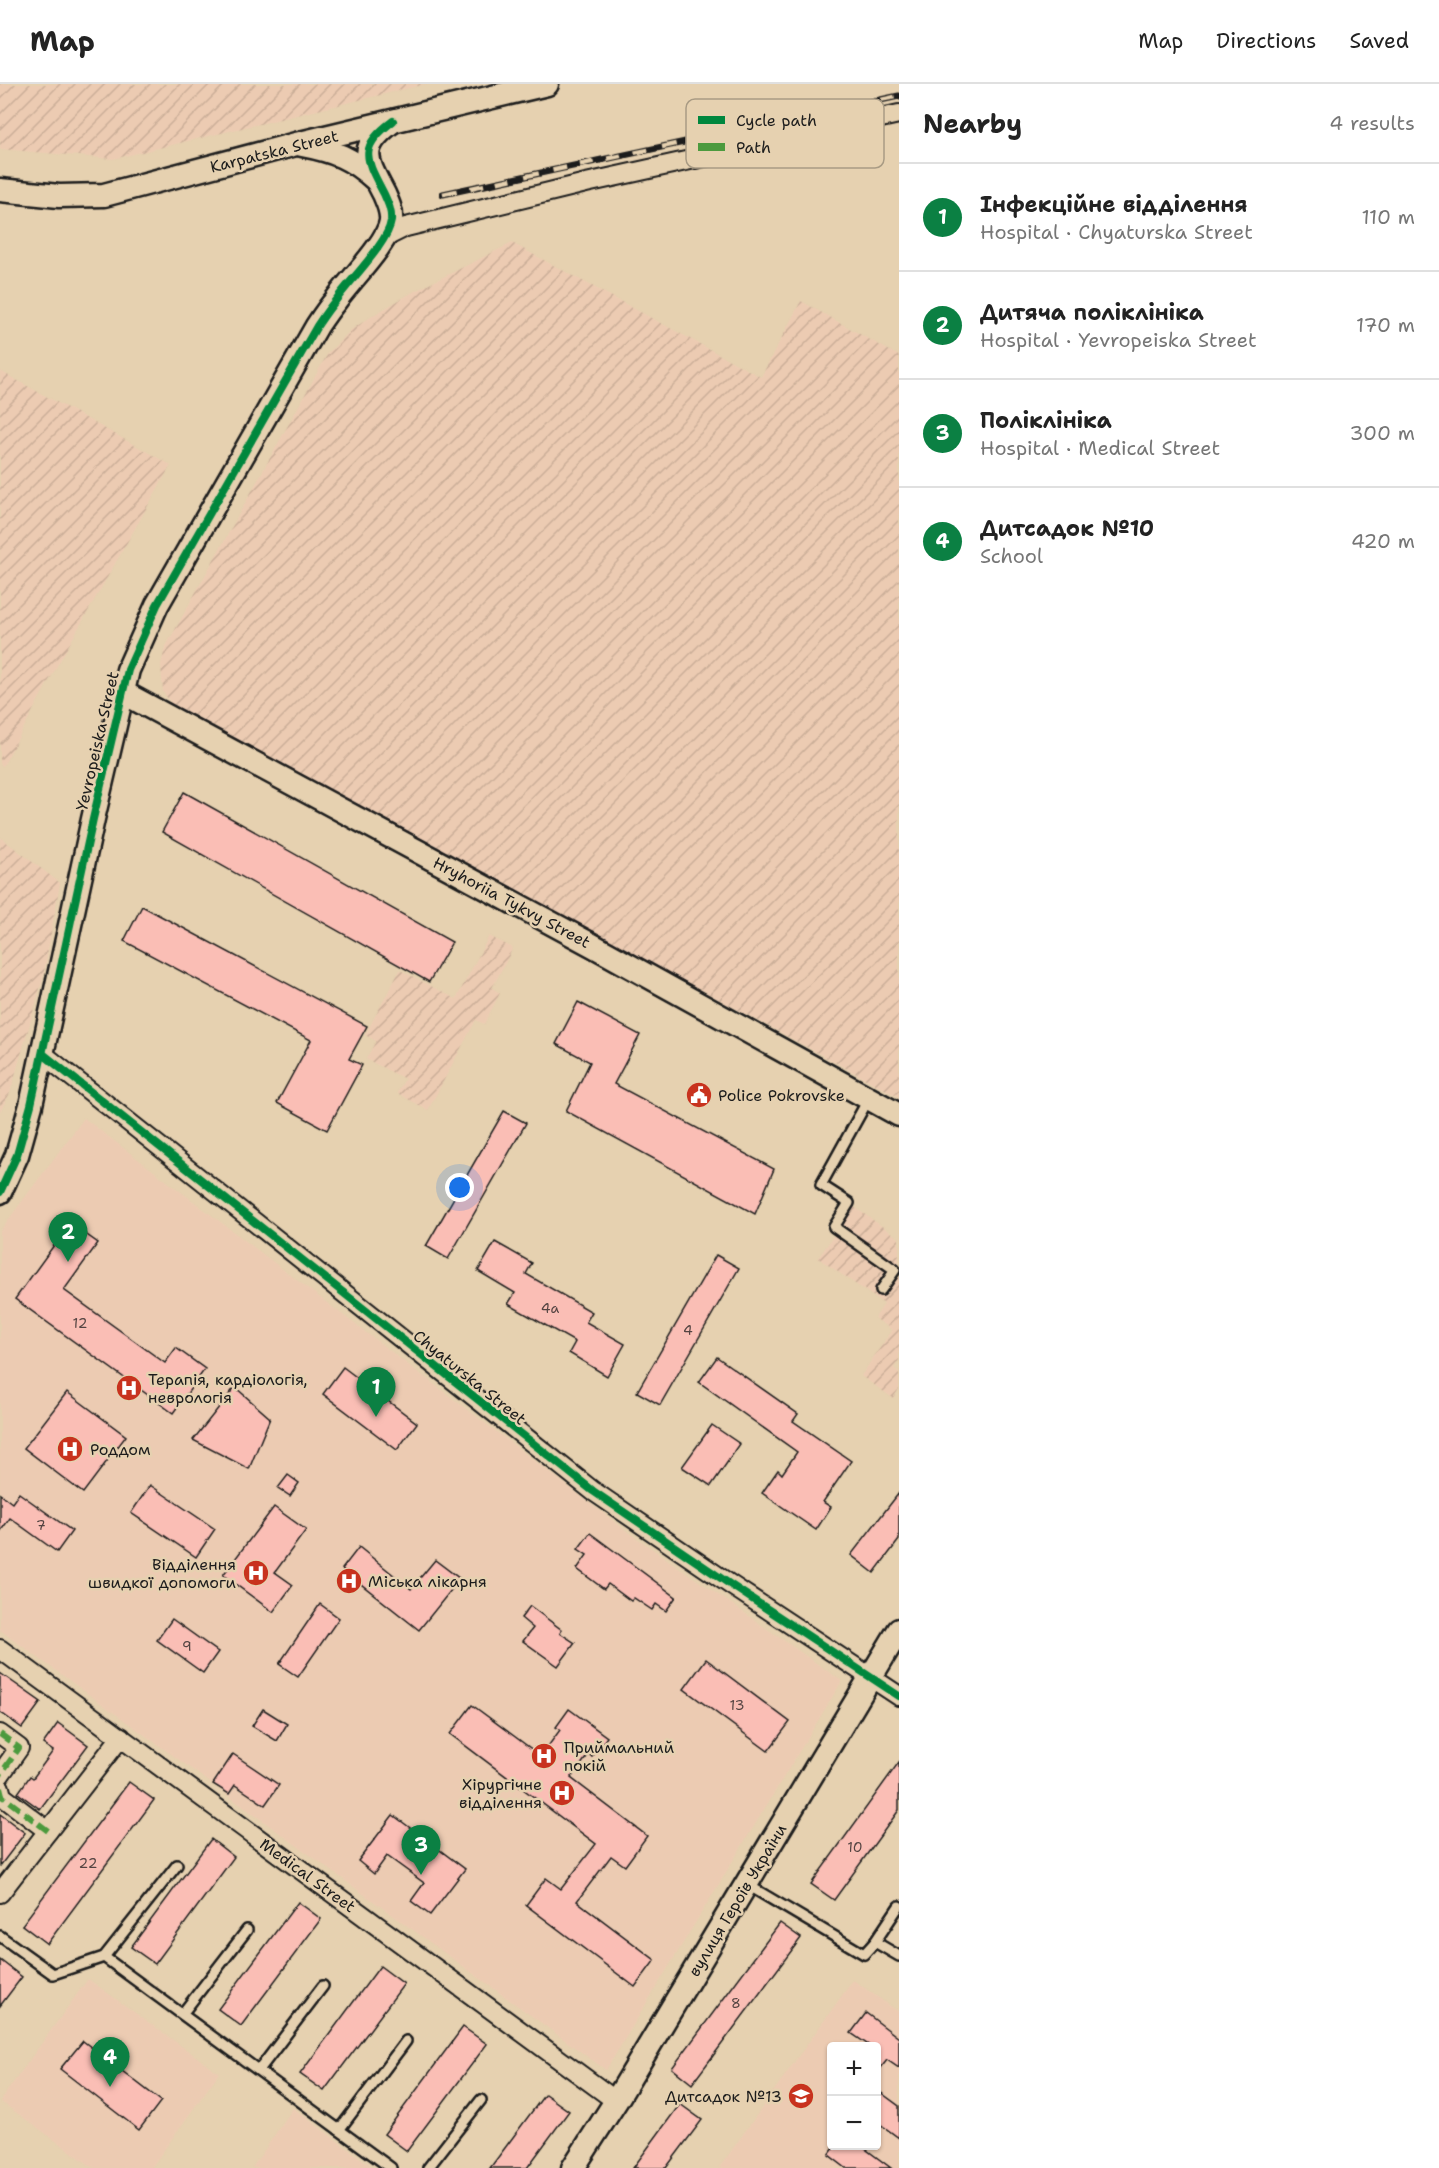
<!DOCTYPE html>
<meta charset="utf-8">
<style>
:root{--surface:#fff;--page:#f2f2f2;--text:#222;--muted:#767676;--line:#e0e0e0;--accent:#0b8043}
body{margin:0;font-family:"Shantell Sans",sans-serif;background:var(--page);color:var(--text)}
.controls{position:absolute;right:18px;bottom:18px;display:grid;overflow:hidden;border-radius:6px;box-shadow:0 2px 4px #0004}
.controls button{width:54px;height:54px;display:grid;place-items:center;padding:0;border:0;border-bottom:2px solid var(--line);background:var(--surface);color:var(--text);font:30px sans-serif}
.you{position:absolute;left:460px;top:1104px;width:21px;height:21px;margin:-15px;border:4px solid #fff;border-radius:50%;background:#1a73e8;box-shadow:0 0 0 9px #1a73e833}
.badge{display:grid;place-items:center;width:39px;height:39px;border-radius:50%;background:var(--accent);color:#fff;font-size:20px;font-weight:700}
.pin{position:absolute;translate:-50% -50px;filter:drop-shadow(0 2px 3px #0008)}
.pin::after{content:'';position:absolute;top:32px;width:21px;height:18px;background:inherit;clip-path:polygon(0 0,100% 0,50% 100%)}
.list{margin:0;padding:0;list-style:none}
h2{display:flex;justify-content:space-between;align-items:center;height:78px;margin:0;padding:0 24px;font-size:26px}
h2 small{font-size:20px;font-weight:400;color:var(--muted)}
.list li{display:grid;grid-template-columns:39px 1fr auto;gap:18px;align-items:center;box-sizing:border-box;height:108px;padding:0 24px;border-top:2px solid var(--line)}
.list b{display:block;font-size:22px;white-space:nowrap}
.list p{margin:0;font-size:20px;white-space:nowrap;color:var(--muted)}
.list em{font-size:20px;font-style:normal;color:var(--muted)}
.map{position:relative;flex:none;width:899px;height:2084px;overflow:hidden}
header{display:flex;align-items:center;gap:36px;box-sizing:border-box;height:84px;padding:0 30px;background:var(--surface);border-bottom:2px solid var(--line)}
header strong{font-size:28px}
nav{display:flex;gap:33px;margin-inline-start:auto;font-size:21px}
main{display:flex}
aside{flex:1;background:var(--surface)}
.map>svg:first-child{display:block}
.built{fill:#eccbb2;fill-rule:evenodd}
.industrial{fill:url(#industrial-furrows)}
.building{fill:#fabeb5;stroke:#1c1c1c;stroke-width:1.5}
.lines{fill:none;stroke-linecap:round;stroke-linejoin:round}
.service-casing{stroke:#1c1c1c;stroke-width:14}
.minor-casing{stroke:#1c1c1c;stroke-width:22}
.tertiary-casing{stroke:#1c1c1c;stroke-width:27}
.service{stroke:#e6d1b0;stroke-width:9}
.minor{stroke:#e6d1b0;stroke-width:18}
.tertiary{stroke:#e6d1b0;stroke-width:22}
.rail-casing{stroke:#1c1c1c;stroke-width:7}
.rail{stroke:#e6d1b0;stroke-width:4.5;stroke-dasharray:14;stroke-linecap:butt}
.quiet{stroke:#4c9a3e;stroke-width:6;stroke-dasharray:12 6;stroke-linecap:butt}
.cycleway-casing{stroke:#e6d1b0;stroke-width:11}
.cycleway{stroke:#00873e;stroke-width:8}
.labels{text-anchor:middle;stroke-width:5;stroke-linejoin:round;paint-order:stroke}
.number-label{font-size:14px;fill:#544442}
.street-label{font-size:16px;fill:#1c1c1c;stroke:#e6d1b0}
.poi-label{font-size:16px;fill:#1c1c1c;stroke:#e6d1b0;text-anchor:start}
.key{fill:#e6d1b0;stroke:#a99b84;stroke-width:1.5}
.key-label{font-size:16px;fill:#1c1c1c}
</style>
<header>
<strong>Map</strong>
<nav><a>Map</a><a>Directions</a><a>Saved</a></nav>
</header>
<main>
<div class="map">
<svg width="899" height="2084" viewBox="0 0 899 2084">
<defs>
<pattern id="industrial-furrows" width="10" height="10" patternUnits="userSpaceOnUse" patternTransform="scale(1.5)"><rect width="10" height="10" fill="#eccbb2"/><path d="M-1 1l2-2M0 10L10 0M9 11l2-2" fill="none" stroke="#caae98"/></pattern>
</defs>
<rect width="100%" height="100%" fill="#e6d1b0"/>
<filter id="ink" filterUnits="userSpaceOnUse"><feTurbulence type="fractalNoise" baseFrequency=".0167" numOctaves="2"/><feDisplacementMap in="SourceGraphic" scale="12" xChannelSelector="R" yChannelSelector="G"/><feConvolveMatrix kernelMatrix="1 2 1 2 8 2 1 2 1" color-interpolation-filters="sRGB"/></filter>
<g filter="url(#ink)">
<g class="built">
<polygon points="84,1034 628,1448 842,1597 606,1986 0,1546 0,1147"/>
<polygon points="88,1895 219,1989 151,2084 94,2084 0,2017"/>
<path d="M853 1896 899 1928V2084H719ZM832 1962H876V2062H832Z"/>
<polygon points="293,2024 374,2084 252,2084"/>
</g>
<g class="industrial">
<polygon points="0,0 426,0 113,75 0,65"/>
<polygon points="512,159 761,293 801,217 899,272 899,1013 171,619 163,608 161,581 165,564 328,269 351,246 377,229 413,208"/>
<polygon points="0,287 171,381 57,582 3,682 0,680"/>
<polygon points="0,753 60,799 43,894 10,1009 0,1028"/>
<polygon points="489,852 513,864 492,904 500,909 484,940 476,936 428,1026 397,1009 405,995 366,975 376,957 365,951 400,886 456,915"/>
<polygon points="854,1123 899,1154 899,1276 894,1284 899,1288 899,1305 893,1314 861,1292 892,1246 875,1234 884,1220 818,1174"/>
</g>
<g class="building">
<polygon points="184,708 452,858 429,898 162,748"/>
<polygon points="142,822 367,942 349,975 362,981 327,1046 277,1019 311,956 124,857"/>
<polygon points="578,918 640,951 614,1000 774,1085 755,1130 566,1027 590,978 556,960"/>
<polygon points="504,1027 526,1039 448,1175 426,1162"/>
<polygon points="70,1139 98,1159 64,1206 165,1279 176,1264 205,1285 173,1329 15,1215"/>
<polygon points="495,1158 532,1179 526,1190 592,1228 586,1238 625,1260 607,1292 569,1269 575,1258 508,1220 515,1209 478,1187"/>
<polygon points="716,1171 739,1184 660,1321 637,1308"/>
<polygon points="717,1273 798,1330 793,1337 851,1377 823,1418 831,1423 816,1446 762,1409 778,1386 782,1390 797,1368 699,1298"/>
<polygon points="343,1283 417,1339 397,1366 323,1310"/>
<polygon points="235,1303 270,1334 249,1385 193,1356"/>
<polygon points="67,1308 126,1352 83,1409 24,1364"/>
<polygon points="712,1341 740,1360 711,1402 682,1383"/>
<polygon points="288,1391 299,1399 290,1412 278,1404"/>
<polygon points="150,1401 215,1445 196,1473 131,1429"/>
<polygon points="19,1409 72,1447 57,1468 10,1434 0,1448 0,1410 12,1419"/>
<polygon points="899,1409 899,1456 874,1489 851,1471"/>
<polygon points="274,1423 306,1446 275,1488 293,1501 273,1528 223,1491"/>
<polygon points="590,1449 676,1513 666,1527 656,1520 652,1526 634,1514 631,1517 608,1500 604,1505 577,1485 587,1471 578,1465"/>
<polygon points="359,1463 411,1505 435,1476 460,1495 419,1546 342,1485"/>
<polygon points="320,1520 339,1534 298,1593 279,1580"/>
<polygon points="530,1522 562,1546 560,1549 575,1559 558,1582 523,1557 533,1544 521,1534"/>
<polygon points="172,1535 218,1568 203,1589 157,1556"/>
<polygon points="706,1575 790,1638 768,1667 684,1605"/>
<polygon points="0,1589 41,1618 22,1644 0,1628"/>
<polygon points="472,1621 541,1672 560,1646 556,1643 569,1625 607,1653 592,1673 589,1670 571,1694 647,1752 625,1782 611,1772 577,1817 655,1876 635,1903 526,1821 546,1794 561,1805 596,1760 450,1650"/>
<polygon points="263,1625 287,1640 277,1657 252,1642"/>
<polygon points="58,1639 88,1661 40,1725 18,1709 30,1692 33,1694 53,1667 43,1660"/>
<polygon points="233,1670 279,1701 265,1721 235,1701 229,1710 213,1700"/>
<polygon points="899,1678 899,1726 834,1816 811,1800"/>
<polygon points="129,1698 154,1716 47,1860 22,1841"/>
<polygon points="0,1730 25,1749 0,1782"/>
<polygon points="393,1731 465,1785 430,1831 411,1817 424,1799 387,1772 374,1790 358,1777"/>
<polygon points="211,1755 234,1773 155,1880 131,1863"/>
<polygon points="298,1818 321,1835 241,1942 218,1925"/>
<polygon points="780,1839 801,1854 692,2000 672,1984"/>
<polygon points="0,1876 22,1893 0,1922"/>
<polygon points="380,1882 404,1900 324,2007 300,1990"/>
<polygon points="866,1929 899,1954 899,1984 887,1976 876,1990 876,1962 870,1962 851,1949"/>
<polygon points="463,1943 487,1960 407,2067 384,2050"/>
<polygon points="83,1957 161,2017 139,2046 60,1985"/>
<polygon points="876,2005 899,2022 899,2054 876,2037"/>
<polygon points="545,2010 569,2027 527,2084 490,2084"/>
<polygon points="680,2020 702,2036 666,2084 633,2084"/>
<polygon points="836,2061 860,2061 891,2084 846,2084 829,2071"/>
</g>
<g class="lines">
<g class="service-casing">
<g id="service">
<polyline points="869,1014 821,1101 849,1119 834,1143 895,1186 881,1206"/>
<polyline points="746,1800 864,1870 875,1858 899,1822"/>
<polyline points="0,1852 53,1890 104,1873 177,1781"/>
<polyline points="875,1858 899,1872"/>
<polyline points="104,1873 391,2084"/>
<polyline points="182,1930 247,1846"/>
<polyline points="259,1986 323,1902"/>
<polyline points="339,2046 406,1957"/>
<polyline points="428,2084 481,2016"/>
</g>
</g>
<g class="minor-casing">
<g id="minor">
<polyline points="386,153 406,143 586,99 899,30"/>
<polyline points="43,970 593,1407 731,1501 899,1612"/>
<polyline points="0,1565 616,2017"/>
<polyline points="0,1650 19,1664 0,1691"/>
<polyline points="0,1704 2,1712 48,1747"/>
<polyline points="0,1809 121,1653"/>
</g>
</g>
<g class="tertiary-casing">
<g id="tertiary">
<path d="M302 61C334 67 352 74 376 96"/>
<polyline points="0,106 59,112 104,111 296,60 547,0"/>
<polyline points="122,608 592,861 899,1031"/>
<path d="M0 1108 17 1071 31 1021 93 735 128 586 157 521 317 242C323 233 329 224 336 216 350 196 388 159 391 137 392 127 388 119 384 110 366 75 357 64 393 37"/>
<polyline points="573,2084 616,2017 899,1546"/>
</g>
</g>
<use href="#service" class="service"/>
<use href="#minor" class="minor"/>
<use href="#tertiary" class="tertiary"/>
<g class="rail-casing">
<polyline id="rail" points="443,110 899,12"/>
</g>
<use href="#rail" class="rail"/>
<g class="quiet">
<polyline points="0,1650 19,1664 0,1691"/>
<polyline points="0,1704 2,1712 48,1747"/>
</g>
<g class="cycleway-casing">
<g id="cycleway">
<polyline points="43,970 593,1407 731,1501 899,1612"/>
<path d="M0 1108 17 1071 31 1021 93 735 128 586 157 521 317 242C323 233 329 224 336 216 350 196 388 159 391 137 392 127 388 119 384 110 366 75 357 64 393 37"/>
</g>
</g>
<use href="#cycleway" class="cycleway"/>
</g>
</g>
<defs>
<g id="civic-disc" transform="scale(1.35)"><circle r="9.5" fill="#c8321e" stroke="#e6d1b0"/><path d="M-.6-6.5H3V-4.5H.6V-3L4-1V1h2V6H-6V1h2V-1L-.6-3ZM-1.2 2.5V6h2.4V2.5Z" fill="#fff"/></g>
<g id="hospital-disc" transform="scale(1.35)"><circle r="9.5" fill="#c8321e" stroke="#e6d1b0"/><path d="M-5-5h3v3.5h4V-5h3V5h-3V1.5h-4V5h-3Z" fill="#fff"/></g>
<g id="school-disc" transform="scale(1.35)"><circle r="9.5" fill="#c8321e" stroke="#e6d1b0"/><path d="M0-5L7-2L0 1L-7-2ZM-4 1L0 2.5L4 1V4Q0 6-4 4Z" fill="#fff"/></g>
</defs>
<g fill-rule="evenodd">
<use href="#civic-disc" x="699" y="1011"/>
<use href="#hospital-disc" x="129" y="1304"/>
<use href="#hospital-disc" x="70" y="1365"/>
<use href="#hospital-disc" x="256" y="1489"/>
<use href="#hospital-disc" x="349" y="1497"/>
<use href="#hospital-disc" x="544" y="1672"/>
<use href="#hospital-disc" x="562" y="1709"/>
<use href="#school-disc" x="801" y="2012"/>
</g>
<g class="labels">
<g class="number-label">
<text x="550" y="1229">4а</text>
<text x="80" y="1244">12</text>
<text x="688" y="1251">4</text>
<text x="41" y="1446">7</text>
<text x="187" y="1567">9</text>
<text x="737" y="1626">13</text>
<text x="855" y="1768">10</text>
<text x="88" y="1784">22</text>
<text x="736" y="1924">8</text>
</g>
<g class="street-label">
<text transform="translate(274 67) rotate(-14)" y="6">Karpatska Street</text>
<text transform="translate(97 657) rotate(-77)" y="6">Yevropeiska Street</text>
<text transform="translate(512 818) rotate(28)" y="6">Hryhoriia Tykvy Street</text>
<text transform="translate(470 1293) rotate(39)" y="6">Chyaturska Street</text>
<text transform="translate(308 1791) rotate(36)" y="6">Medical Street</text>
<text transform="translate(737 1816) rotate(-59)" y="6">вулиця Героїв України</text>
</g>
<g class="poi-label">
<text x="718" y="1017">Police Pokrovske</text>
<text x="148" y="1301">Терапія, кардіологія,<tspan x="148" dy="18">неврологія</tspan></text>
<text x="90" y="1371">Роддом</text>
<text x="236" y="1486" text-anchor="end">Відділення<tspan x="236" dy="18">швидкої допомоги</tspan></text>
<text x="368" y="1503">Мiська лiкарня</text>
<text x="564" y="1669">Приймальний<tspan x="564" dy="18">покій</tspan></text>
<text x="542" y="1706" text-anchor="end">Хірургічне<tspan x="542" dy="18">відділення</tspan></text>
<text x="782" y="2018" text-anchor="end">Дитсадок №13</text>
</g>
</g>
<rect x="686" y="15" width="198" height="69" rx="9" class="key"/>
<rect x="698" y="32" width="27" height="8" fill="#00873e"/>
<rect x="698" y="59" width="27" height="8" fill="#4c9a3e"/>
<g class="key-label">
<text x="736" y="42">Cycle path</text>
<text x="736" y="69">Path</text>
</g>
</svg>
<div class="controls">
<button>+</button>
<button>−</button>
</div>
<div class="you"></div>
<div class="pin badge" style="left:376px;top:1333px">1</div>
<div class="pin badge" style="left:68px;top:1178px">2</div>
<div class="pin badge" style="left:421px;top:1791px">3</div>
<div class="pin badge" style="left:110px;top:2003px">4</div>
</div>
<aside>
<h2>Nearby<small>4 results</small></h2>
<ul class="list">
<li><span class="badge">1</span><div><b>Інфекційне відділення</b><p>Hospital · Chyaturska Street</p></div><em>110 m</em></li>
<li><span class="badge">2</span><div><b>Дитяча поліклініка</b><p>Hospital · Yevropeiska Street</p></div><em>170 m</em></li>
<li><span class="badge">3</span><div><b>Поліклініка</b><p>Hospital · Medical Street</p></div><em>300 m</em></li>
<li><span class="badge">4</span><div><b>Дитсадок №10</b><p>School</p></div><em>420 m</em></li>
</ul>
</aside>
</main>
